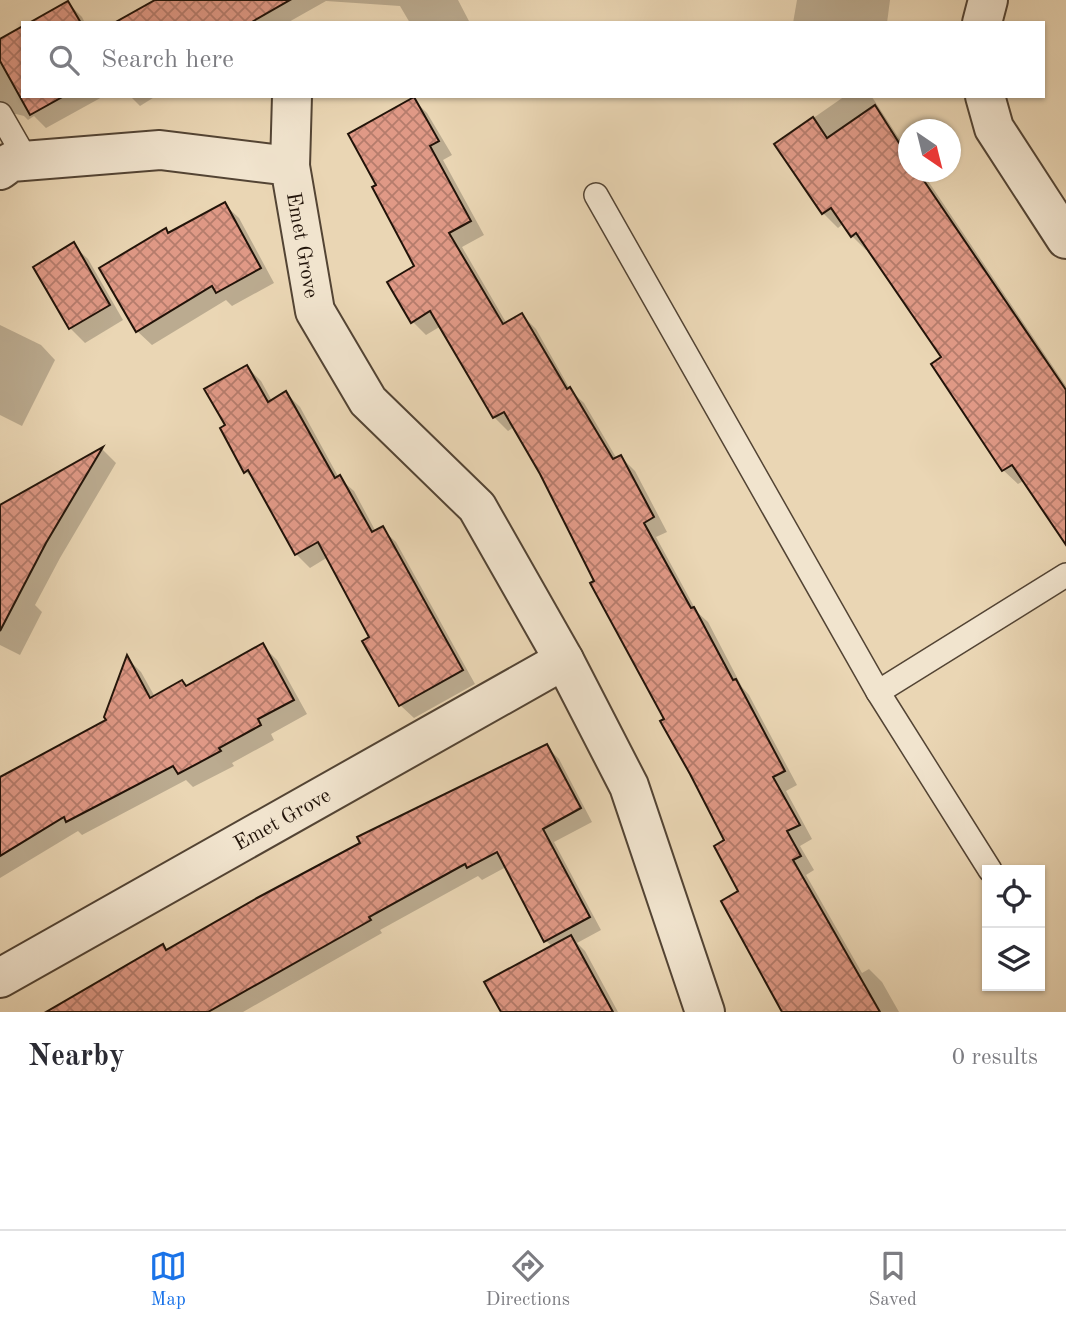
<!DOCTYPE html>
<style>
:root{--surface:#fff;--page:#f2f2f3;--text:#2b2b33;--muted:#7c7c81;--line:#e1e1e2;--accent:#1a73e8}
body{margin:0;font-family:"Old Standard TT",serif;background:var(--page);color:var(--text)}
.controls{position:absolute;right:21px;bottom:21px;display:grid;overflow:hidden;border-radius:0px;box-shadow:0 2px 5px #0004}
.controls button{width:63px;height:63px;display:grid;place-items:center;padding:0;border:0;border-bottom:2px solid var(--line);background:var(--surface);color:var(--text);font:35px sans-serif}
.compass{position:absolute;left:898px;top:119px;width:63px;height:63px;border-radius:50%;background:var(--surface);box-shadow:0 2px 5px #0004;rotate:145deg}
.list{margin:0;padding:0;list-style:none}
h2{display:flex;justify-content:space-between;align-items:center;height:91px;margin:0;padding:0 28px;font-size:30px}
h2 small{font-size:23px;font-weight:400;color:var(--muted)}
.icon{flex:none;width:38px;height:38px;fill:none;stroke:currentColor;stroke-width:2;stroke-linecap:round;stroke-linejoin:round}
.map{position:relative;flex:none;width:1066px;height:1012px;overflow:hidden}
.search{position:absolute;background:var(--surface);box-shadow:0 2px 5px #0004;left:21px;right:21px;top:21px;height:77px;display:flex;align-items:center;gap:18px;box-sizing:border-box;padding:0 24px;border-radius:0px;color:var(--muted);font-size:26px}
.sheet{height:217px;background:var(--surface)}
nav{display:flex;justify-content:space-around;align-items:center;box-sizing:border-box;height:98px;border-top:2px solid var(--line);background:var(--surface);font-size:19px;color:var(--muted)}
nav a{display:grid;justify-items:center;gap:4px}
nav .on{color:var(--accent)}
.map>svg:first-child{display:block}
.shadow{fill:#0003}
.building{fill:url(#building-cross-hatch);stroke:#211309;stroke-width:2}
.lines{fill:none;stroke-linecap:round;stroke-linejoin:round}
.service-casing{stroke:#534434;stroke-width:26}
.minor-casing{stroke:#534434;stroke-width:42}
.service{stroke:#f1e4ce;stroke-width:23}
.minor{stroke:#f1e4ce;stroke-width:38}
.labels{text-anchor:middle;stroke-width:7;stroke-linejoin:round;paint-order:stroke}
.street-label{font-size:21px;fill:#211309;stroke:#f1e4ce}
</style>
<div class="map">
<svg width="1066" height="1012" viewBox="0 0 1066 1012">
<defs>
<pattern id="building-cross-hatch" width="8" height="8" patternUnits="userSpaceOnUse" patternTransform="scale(1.75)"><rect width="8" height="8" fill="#e09986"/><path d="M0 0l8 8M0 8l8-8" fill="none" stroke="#b57c6c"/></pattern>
</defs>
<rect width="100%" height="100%" fill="#ead6b4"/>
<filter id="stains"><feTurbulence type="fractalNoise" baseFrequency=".00286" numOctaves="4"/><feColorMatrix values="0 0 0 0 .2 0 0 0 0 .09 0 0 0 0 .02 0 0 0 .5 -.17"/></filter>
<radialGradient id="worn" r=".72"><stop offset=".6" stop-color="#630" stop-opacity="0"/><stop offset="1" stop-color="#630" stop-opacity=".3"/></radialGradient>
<g class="shadow">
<polygon points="158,0 458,0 470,23 410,23 400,6 326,1 287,23 117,23"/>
<polygon points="797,0 890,0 887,23 793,23"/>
<polygon points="68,3 82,17 85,23 32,23"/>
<polygon points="0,41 23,96 104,96 46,128 34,116 28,120 24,116 16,114 8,116 0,128"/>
<polygon points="130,96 156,96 140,106"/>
<polygon points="845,96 871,96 874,100 908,152 908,172 922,172 1066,386 1066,542 1025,480 1018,484 1003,470 944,357 868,249 866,250 852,236 844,223 838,228 823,213 776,144"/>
<polygon points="413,99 427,113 452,155 443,160 484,235 462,247 507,324 522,315 536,329 571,391 584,403 617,459 621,457 635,471 667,532 656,537 697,612 708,622 742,687 749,695 797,785 786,791 812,839 800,846 814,870 806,875 862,973 869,969 882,982 899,1012 807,1012 740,892 726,841 541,473 514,427 508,431 494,417 441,326 426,335 412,321 417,267 378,186"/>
<polygon points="224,204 239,218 274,283 232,306 226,300 152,345 137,331 166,230 169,234"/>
<polygon points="73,245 88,259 123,320 85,343 70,328 35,267"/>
<polygon points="0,325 41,345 55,360 22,426 0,415"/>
<polygon points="247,367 261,381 272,401 286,393 300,407 339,478 354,491 376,532 382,529 396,542 475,684 414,718 400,705 371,638 328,557 310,568 296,554 258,484 245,471"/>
<polygon points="102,449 116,463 60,558 35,605 42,612 20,655 0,645 0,507"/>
<polygon points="263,646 277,660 307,714 271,734 274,740 232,763 234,766 193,787 186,780 82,835 78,831 0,878 0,779 108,721 128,659 141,672 155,697 182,682 187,687"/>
<polygon points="546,746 559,759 592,822 554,842 601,930 577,943 585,951 618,1012 503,1012 553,947 546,941 506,867 482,880 478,876 380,930 382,933 243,1012 74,1012 163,946 168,952"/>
</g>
<g class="building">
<polygon points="155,0 290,0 250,23 114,23"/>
<polygon points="68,1 81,23 29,23"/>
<polygon points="23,26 23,96 64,96 30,115 0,61 0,39"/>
<polygon points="414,97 439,141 430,146 471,221 449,233 503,324 522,313 567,389 570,387 613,459 621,455 654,517 644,523 691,608 694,607 733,680 736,679 785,771 773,777 800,825 787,831 801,856 793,860 880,1012 782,1012 721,901 738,891 714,846 724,840 690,774 660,721 664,719 590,583 594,581 540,474 504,412 493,418 430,311 411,323 387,282 414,266 372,187 376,185 348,134"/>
<polygon points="875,105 908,157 908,172 918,172 1066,390 1066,545 1012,465 1002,471 931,364 941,357 856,233 851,237 831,208 822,214 774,144 813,117 827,138"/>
<polygon points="225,202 261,268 216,293 212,286 136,332 99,268 166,228 168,233"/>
<polygon points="74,242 110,305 69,329 33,267"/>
<polygon points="247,365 268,402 286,391 335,478 340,475 372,532 383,526 463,670 399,706 362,641 369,637 318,542 295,555 248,470 244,473 220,428 225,425 204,389"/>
<polygon points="103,447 46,543 0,631 0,505"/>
<polygon points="263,643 294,700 258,719 261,725 219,748 221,751 178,774 173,766 66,822 64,817 0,856 0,777 106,720 104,717 127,655 150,698 182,680 186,686"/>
<polygon points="547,744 581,808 543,829 590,917 544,942 497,852 467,868 465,864 369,917 371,920 208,1012 46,1012 163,944 166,950 257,898 360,843 357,837"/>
<polygon points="571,935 613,1012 501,1012 484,982"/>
</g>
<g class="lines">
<g class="service-casing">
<g id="service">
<polyline points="0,114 27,161"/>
<polyline points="596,195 878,692"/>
<polyline points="990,870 878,692 1066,575"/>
</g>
</g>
<g class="minor-casing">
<g id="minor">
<polyline points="982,23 988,0"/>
<polyline points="985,96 994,128 1066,239"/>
<polyline points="290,166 292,96"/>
<polyline points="0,170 11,162 160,150 290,166 315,311 368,401 477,507 564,660"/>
<polyline points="0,978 564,660 629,786 705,1012"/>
</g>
</g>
<use href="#service" class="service"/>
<use href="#minor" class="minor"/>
</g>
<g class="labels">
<g class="street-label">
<text transform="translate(303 245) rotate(80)" y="7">Emet Grove</text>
<text transform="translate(282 819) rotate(-29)" y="7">Emet Grove</text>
</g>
</g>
<rect width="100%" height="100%" filter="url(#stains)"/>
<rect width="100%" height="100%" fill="url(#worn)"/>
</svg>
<div class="controls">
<button><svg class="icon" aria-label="locate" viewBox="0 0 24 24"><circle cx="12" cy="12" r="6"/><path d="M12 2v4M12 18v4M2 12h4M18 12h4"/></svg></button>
<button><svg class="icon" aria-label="layers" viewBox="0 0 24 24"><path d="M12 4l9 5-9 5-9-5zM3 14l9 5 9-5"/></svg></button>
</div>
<svg class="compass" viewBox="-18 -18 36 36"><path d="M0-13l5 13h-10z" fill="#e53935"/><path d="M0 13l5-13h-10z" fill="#7c7c81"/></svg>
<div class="search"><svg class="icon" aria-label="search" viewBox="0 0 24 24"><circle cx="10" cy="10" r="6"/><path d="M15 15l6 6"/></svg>Search here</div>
</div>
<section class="sheet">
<h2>Nearby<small>0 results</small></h2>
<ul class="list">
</ul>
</section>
<nav>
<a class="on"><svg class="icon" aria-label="map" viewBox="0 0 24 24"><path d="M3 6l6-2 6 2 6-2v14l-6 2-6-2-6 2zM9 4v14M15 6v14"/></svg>Map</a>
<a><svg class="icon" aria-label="directions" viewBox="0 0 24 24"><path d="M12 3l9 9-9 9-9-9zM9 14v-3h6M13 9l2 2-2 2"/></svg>Directions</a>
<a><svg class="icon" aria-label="saved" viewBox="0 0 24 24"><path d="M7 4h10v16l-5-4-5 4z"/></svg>Saved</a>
</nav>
